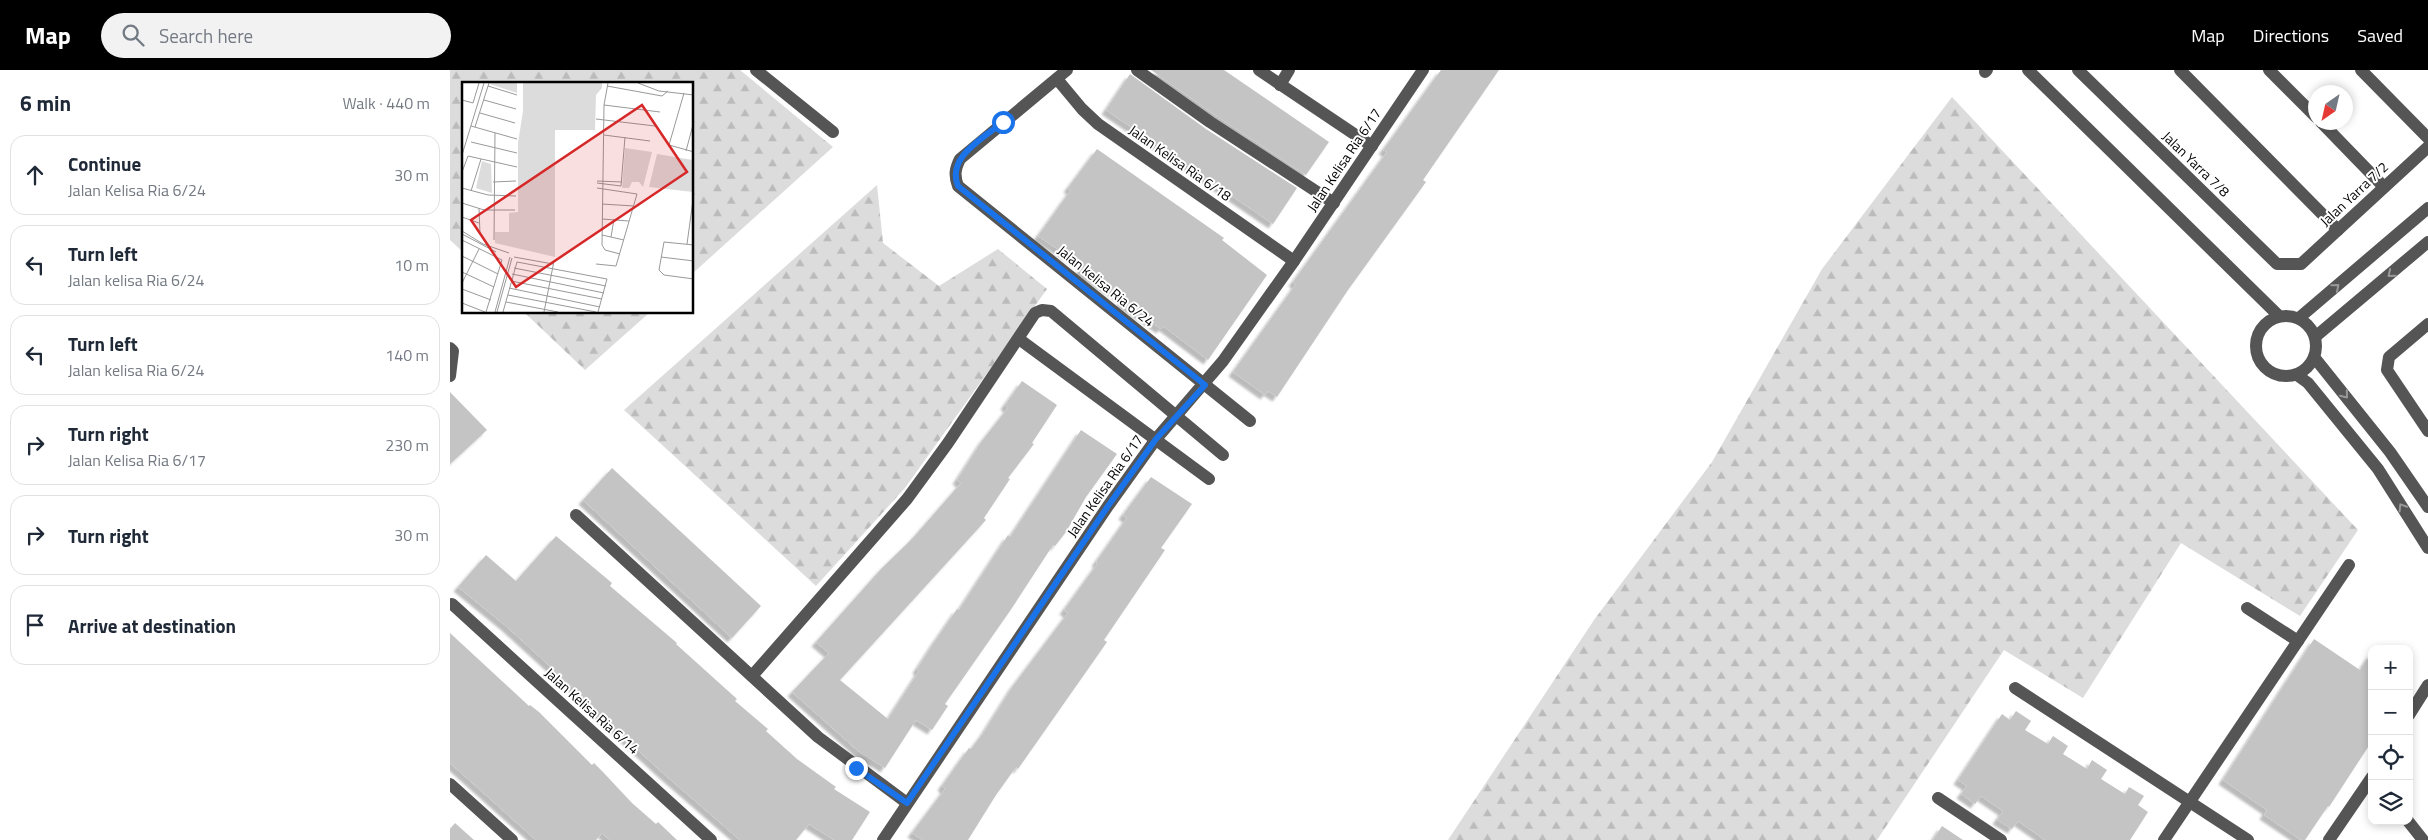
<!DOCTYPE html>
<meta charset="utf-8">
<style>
:root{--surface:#fff;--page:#f2f2f3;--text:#1f2937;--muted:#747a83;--line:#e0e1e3;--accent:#000}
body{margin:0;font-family:"Titillium Web",sans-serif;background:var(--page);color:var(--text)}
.controls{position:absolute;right:15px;bottom:15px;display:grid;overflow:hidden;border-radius:10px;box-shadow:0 2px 8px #0003}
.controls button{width:45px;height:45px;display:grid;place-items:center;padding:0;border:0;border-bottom:1px solid var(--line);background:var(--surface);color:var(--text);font:25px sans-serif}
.compass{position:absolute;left:1858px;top:15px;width:45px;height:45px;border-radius:50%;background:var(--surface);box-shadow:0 2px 8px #0003;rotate:214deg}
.stop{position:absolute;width:15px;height:15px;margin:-11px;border:4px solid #1a73e8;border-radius:50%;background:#fff}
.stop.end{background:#1a73e8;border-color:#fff;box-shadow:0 1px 5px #0008}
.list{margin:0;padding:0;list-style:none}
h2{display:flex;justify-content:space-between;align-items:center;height:65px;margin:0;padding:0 20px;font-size:21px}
h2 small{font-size:16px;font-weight:400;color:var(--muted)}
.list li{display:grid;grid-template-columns:32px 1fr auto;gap:15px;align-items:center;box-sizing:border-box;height:80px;margin:0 10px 10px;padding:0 10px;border:1px solid var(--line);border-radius:15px}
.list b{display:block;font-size:19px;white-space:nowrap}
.list p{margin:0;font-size:16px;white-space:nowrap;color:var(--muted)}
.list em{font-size:16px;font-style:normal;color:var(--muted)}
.icon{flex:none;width:28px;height:28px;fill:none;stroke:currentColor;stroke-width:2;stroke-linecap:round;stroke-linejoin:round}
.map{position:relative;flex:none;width:1978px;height:770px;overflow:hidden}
header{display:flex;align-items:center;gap:30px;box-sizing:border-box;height:70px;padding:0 25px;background:var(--accent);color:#fff}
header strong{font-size:24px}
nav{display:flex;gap:28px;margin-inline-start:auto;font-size:18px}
.search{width:350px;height:45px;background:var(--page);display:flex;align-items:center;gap:12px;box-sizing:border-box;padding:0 18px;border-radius:28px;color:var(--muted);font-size:19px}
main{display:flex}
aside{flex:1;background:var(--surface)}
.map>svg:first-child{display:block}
.forest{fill:url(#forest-firs)}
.building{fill:#c4c4c4;filter:url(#shadow)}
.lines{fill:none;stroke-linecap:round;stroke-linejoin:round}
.minor{stroke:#555;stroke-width:12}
.oneway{stroke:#999}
.route{stroke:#1a73e8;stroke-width:6}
.labels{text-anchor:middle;stroke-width:4;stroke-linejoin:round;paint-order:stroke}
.street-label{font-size:14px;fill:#000;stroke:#fff}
.inset-road{fill:none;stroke:#999;stroke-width:1}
.view{fill:#d62828;fill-opacity:0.15;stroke:#d62828;stroke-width:2.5}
.inset-edge{fill:none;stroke:#000;stroke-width:2.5}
</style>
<header>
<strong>Map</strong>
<div class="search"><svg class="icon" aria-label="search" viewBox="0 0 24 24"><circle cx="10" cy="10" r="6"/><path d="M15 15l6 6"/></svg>Search here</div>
<nav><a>Map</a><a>Directions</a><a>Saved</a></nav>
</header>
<main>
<aside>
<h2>6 min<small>Walk · 440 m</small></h2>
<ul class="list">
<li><svg class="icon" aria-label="ahead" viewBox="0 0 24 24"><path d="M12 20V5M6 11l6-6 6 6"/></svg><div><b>Continue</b><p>Jalan Kelisa Ria 6/24</p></div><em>30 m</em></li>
<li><svg class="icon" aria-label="left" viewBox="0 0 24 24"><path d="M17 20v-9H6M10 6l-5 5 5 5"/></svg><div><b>Turn left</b><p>Jalan kelisa Ria 6/24</p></div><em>10 m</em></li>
<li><svg class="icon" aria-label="left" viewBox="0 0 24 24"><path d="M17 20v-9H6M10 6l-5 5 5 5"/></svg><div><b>Turn left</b><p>Jalan kelisa Ria 6/24</p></div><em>140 m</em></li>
<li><svg class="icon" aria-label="right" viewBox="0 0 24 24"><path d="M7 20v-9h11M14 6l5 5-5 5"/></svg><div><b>Turn right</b><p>Jalan Kelisa Ria 6/17</p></div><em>230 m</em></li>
<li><svg class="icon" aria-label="right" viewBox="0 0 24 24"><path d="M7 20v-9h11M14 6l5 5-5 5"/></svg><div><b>Turn right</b></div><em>30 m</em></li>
<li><svg class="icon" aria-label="arrive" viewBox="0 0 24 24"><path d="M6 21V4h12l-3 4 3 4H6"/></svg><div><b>Arrive at destination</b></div></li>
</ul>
</aside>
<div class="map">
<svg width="1978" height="770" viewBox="0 0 1978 770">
<defs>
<pattern id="forest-firs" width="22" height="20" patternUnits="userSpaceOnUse" patternTransform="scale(1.25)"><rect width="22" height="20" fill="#dcdcdc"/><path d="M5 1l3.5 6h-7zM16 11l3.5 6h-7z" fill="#bbb"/></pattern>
<filter id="shadow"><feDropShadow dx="-4.5" dy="4.5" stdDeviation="1" flood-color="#0004"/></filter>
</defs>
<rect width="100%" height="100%" fill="#fff"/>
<g class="forest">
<polygon points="0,0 290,0 383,77 243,203 242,14 14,14 14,183 0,170"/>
<polygon points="1502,27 1908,460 1850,546 1731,473 1633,628 1554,580 1427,770 998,770 1144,550 1262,392 1372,199"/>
<polygon points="427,115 433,173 489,216 548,179 597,219 455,418 366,516 174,340"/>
<polygon points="75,243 199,243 135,300"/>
</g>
<g class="building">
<polygon points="701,0 774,0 879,72 856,105 765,45"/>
<polygon points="991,0 1049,0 973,110 976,112 898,220 827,327 818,321 815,325 783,302 846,214 843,212 937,82 933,80 942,68"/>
<polygon points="680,4 756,59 847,118 823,154 656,40"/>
<polygon points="647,79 774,168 772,170 817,205 758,290 713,256 711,259 671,232 673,229 630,200 633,196 588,166 621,120 618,118"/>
<polygon points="572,311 607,335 582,373 584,374 558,408 560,409 534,448 536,450 390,610 438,649 469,601 467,599 483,574 507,539 509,540 558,465 560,467 631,360 667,384 636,427 616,462 605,476 603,475 562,538 495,634 498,636 482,660 466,650 435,698 407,680 342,622 379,583 366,572 432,498 463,468 511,413 507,410 532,371 558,338 555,335"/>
<polygon points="0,322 37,360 0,394"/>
<polygon points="162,398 311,536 282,568 133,430"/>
<polygon points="701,407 742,434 711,478 715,480 654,570 657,572 568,699 566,697 546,725 518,770 473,770 462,763 495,719 492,716 519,678 521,679 534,662 563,616 618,543 614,540 648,493 646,492 677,448 673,445"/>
<polygon points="106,466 162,513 160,516 227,573 226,574 287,629 285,631 318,659 316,661 347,689 386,717 384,719 420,742 402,770 384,770 359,754 346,770 290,770 214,704 138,634 139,632 56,556 8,517 36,485 66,511"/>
<polygon points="0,563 79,636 80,635 89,642 142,695 144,693 152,701 182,733 206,754 208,752 227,770 160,770 152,763 146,770 86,770 0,693"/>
<polygon points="1864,569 1910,600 1922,582 1922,671 1879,737 1878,736 1855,770 1851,770 1814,745 1817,740 1773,710"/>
<polygon points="1566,641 1581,651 1575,660 1598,674 1603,666 1618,676 1613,684 1637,699 1642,690 1657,700 1651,709 1675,724 1679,717 1694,726 1688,735 1698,742 1680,770 1595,770 1568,751 1562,759 1547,750 1553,741 1531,726 1525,734 1511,724 1517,716 1508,710 1552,644 1560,650"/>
<polygon points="5,753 24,770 0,770 0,759"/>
<polygon points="1492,756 1513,770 1483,770"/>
</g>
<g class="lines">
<g class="minor">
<polyline points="306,0 383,62"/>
<path d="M617 0 510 89C505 99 504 105 508 116L800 351"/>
<polyline points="687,0 760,52 884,133"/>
<polyline points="809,0 922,76"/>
<polyline points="1578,0 1829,246"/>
<polyline points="1628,0 1827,194 1851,194 1978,77"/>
<polyline points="1730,0 1888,160"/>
<polyline points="1819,0 1866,47"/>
<polyline points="1911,0 1978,68"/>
<polyline points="1535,2 1537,0"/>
<polyline points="607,9 632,39 648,54 844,191"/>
<polyline points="830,15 839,0"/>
<polyline points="1871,52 1934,117"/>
<circle cx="1836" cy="276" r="30"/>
<polyline points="1849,248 1978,138"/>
<polyline points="1978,254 1939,287 1937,300 1978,361"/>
<polyline points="1865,267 1978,172"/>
<polyline points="569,269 759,409"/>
<polyline points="0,278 3,281 0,306"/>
<polyline points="1864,287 1940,382 1978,437"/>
<polyline points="1847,305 1858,313 1928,399 1978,478"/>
<polyline points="126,445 368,667 457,733"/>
<polyline points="2,534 261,770"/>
<polyline points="1797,538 1848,571"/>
<polyline points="302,606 457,429 498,373 585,243 592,240 601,241 773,385"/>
<polyline points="1565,618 1798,770"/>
<polyline points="1959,645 1978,615"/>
<polyline points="0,714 62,770"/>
<polyline points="1488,728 1551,770"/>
<polyline points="1958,751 1973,770"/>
<polyline points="433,770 658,436 706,369 773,291 844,191 973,0"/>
<polyline points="1714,770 1899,495"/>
<polyline points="1879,770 1922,707"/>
</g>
</g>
<defs><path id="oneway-chevron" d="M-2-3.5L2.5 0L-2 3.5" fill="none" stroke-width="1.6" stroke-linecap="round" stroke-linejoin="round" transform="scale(1.25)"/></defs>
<g class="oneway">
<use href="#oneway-chevron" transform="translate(1941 204) rotate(140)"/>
<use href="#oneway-chevron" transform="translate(1886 217) rotate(-40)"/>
<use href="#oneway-chevron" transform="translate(1895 325) rotate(51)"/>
<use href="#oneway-chevron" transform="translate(1952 437) rotate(-122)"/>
</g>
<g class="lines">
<path class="route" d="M406 698 457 733 658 436 706 369 755 315 508 116C496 87 534 68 553 52"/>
</g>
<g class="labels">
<g class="street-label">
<text transform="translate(894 90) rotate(-56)" y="5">Jalan Kelisa Ria 6/17</text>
<text transform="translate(730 93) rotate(35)" y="5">Jalan Kelisa Ria 6/18</text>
<text transform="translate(1746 94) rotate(44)" y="5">Jalan Yarra 7/8</text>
<text transform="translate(1904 124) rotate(-43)" y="5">Jalan Yarra 7/2</text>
<text transform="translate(656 216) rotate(39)" y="5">Jalan kelisa Ria 6/24</text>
<text transform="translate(655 416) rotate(-55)" y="5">Jalan Kelisa Ria 6/17</text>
<text transform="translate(142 641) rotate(42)" y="5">Jalan Kelisa Ria 6/14</text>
</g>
</g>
<g transform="translate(12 12)">
<rect width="231" height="231" fill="#fff"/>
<path d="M61 1H140V6L134 13 133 48H93V175L33 161V150H47V131L56 130V61L61 29ZM163 66 190 70 181 105 177 100H170L167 106H160ZM195 72 231 78V110L187 105Z" fill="#dcdcdc"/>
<path d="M29 1H55V11L28 2ZM20 79 29 82 30 111 14 106Z" fill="#dcdcdc"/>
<path class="inset-road" d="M146 1 142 23 140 163 143 168 158 172M176 1 197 9 232 13M26 4 55 13M145 4 200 14 206 9M222 11 207 63 232 70M0 18 11 21 17 1M22 18 54 27M142 23 198 30M18 31 53 41M134 37 193 44M9 44 55 57M13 45 27 1M142 53 188 59M9 60 55 71M224 69 232 39M0 73 22 1M0 90 6 74 55 85M135 99 160 100M31 100 54 99M135 101 159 104 163 55M0 106 26 113 54 114M9 109 19 77M0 121 22 128H53M140 122 172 124M17 126 18 152M0 135 17 141M140 137 167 139M0 149 21 162 47 171M0 152 34 170M140 153 162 158M149 155 152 137M0 158 40 178 24 230M32 158 33 51M225 162 232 111M232 163 202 160 197 188 202 193 232 197M0 174 36 192M52 175 91 182M199 175 232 179M134 182 154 184 175 112 135 106M52 186 144 204M0 190 32 205M50 192 142 211M49 199 140 217M0 201 17 167M47 206 138 225M0 207 29 218M46 213 134 230M44 220 96 230M0 221 23 230M33 230 48 175M35 230 50 176M41 230 55 180 145 197 136 230M82 230 92 179"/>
<path class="view" d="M180 23 225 90 54 205 9 138Z"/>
<rect width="231" height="231" class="inset-edge"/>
</g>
</svg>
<div class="controls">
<button>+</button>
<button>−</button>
<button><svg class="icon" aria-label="locate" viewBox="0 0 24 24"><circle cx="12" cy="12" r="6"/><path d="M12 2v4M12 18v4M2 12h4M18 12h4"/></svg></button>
<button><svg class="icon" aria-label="layers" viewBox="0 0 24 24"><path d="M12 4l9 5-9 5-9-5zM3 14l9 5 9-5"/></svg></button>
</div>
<svg class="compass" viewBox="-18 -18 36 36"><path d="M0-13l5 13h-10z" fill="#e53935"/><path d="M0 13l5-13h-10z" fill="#747a83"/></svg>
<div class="stop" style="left:553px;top:52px"></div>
<div class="stop end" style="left:406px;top:698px"></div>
</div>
</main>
